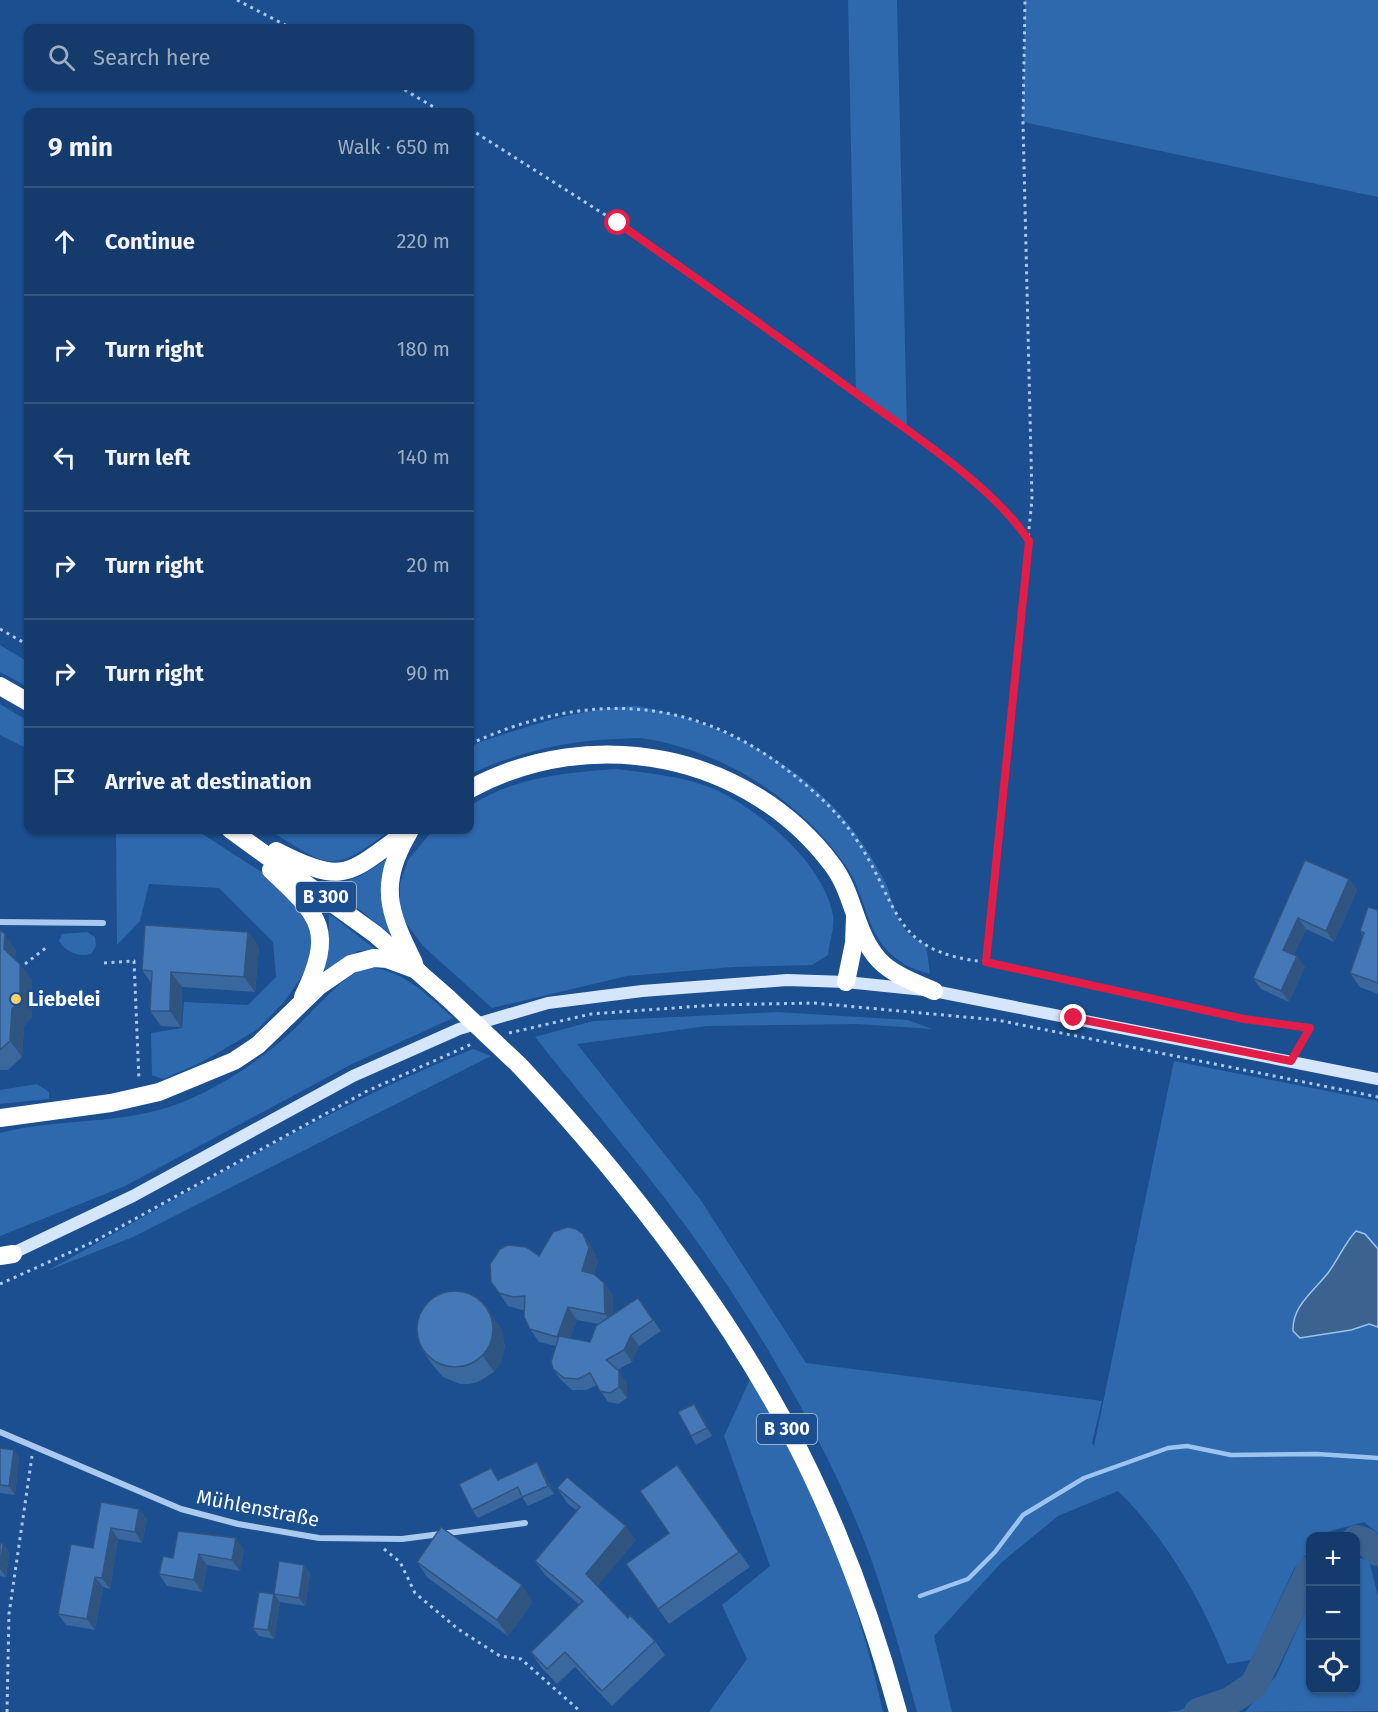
<!DOCTYPE html>
<meta charset="utf-8">
<style>
:root{--surface:#143b6b;--page:#214673;--text:#f1f3f6;--muted:#9dadc1;--line:#33557e}
body{margin:0;font-family:"Fira Sans",sans-serif;background:var(--page);color:var(--text)}
.controls{position:absolute;right:18px;bottom:18px;display:grid;overflow:hidden;border-radius:12px;box-shadow:0 2px 4px #0004}
.controls button{width:54px;height:54px;display:grid;place-items:center;padding:0;border:0;border-bottom:2px solid var(--line);background:var(--surface);color:var(--text);font:30px sans-serif}
.stop{position:absolute;width:18px;height:18px;margin:-14px;border:4px solid #e11d48;border-radius:50%;background:#fff}
.stop.end{background:#e11d48;border-color:#fff;box-shadow:0 2px 6px #0008}
.list{margin:0;padding:0;list-style:none}
h2{display:flex;justify-content:space-between;align-items:center;height:78px;margin:0;padding:0 24px;font-size:26px}
h2 small{font-size:20px;font-weight:400;color:var(--muted)}
.list li{display:grid;grid-template-columns:39px 1fr auto;gap:18px;align-items:center;box-sizing:border-box;height:108px;padding:0 24px;border-top:2px solid var(--line)}
.list b{display:block;font-size:22px;white-space:nowrap}
.list em{font-size:20px;font-style:normal;color:var(--muted)}
.icon{flex:none;width:33px;height:33px;fill:none;stroke:currentColor;stroke-width:2;stroke-linecap:round;stroke-linejoin:round}
.map{position:relative;flex:none;width:1378px;height:1712px;overflow:hidden}
.search{position:absolute;background:var(--surface);box-shadow:0 2px 4px #0004;left:24px;top:24px;width:450px;height:66px;display:flex;align-items:center;gap:15px;box-sizing:border-box;padding:0 21px;border-radius:12px;color:var(--muted);font-size:22px}
.panel{position:absolute;background:var(--surface);box-shadow:0 2px 4px #0004;left:24px;top:108px;width:450px;height:726px;border-radius:12px}
.map>svg:first-child{display:block}
.green{fill:#2e69ad}
.water{fill:#3c6290;stroke:#9cc4f0;stroke-width:1.5}
.lines{fill:none;stroke-linecap:round;stroke-linejoin:round}
.stream{stroke:#9cc4f0;stroke-width:4.5}
.river{stroke:#3c6290;stroke-width:28}
.path{stroke:#a9c9ee;stroke-width:3;stroke-dasharray:3 4.5;stroke-linecap:butt}
.lane{stroke:#a9c9ee;stroke-width:4.5}
.street{stroke:#a9c9ee;stroke-width:6}
.secondary{stroke:#d6e6fa;stroke-width:12}
.highway{stroke:#fff;stroke-width:18}
.highway-bridge{stroke:#fff;stroke-width:18}
.wall{fill:#3a679d;fill-rule:evenodd}
.shaded-wall{fill:#305480}
.building{fill:#4478b7;stroke:#305480;stroke-width:1.5}
.route{stroke:#e11d48;stroke-width:8}
.poi-dot{fill:#ffd166;stroke:#1b4f8f;stroke-width:2}
.labels{text-anchor:middle;stroke-width:5;stroke-linejoin:round;paint-order:stroke}
.shield{fill:#1b4f8f;stroke:#bbcadd;stroke-width:1.5}
.shield-label{font-size:18px;font-weight:bold;fill:#fff}
.poi-label{font-size:20px;font-weight:bold;fill:#fff;stroke:#1b4f8f;text-anchor:start}
.street-label{font-size:20px;fill:#fff;stroke:#1b4f8f}
</style>
<div class="map">
<svg width="1378" height="1712" viewBox="0 0 1378 1712">
<rect width="100%" height="100%" fill="#1b4f8f"/>
<g class="green">
<polygon points="848,0 897,0 907,430 856,393"/>
<polygon points="1025,0 1378,0 1378,197 1023,122"/>
<polygon points="0,645 28,662 28,687 0,672"/>
<polygon points="0,704 28,721 28,749 0,735"/>
<path d="M636 706C727 722 820 771 869 854 875 864 882 875 887 886 893 901 896 919 907 932 912 937 920 941 926 945L930 974C921 971 909 968 901 962 865 939 868 898 846 866 800 800 725 752 647 739 637 737 625 739 615 739 564 741 516 753 470 774V747L480 742C532 725 581 708 636 706Z"/>
<path d="M616 769C649 773 683 776 714 789 760 810 823 863 833 915 835 927 829 943 828 955L812 965 733 967 627 976 492 1008 423 946 400 915V883L408 860 433 830H470V806C514 777 564 773 616 769Z"/>
<polygon points="116,830 196,830 271,878 307,913 314,951 300,979 284,1002 258,1029 202,1062 163,1079 152,1075 151,1033 182,1028 184,1002 248,1005 276,977 273,942 219,888 149,884 140,921 117,945"/>
<path d="M269 830H390C331 876 329 867 269 830Z"/>
<polygon points="390,857 394,937 331,887 360,876"/>
<polygon points="329,914 335,918 376,950 358,951 324,972 328,952"/>
<path d="M87 932 95 937 96 946 91 954C78 957 67 953 59 941L62 934Z"/>
<path d="M364 967C402 968 426 994 453 1018L352 1064 125 1186 0 1236V1133C57 1118 116 1125 172 1106 207 1094 246 1070 275 1046 306 1022 329 987 364 967Z"/>
<path d="M777 1012 908 1020 932 1029 857 1024 707 1026 577 1044 700 1199 806 1363 1102 1401 1092 1443 1094 1446 1174 1061 1378 1101V1533L1364 1522 1327 1532 1323 1536H1310V1550L1294 1569 1251 1660 1227 1664C1202 1601 1167 1539 1118 1491L1058 1516 1002 1562 934 1636 952 1712H917C903 1660 888 1607 870 1556 832 1454 766 1339 703 1250 651 1176 591 1108 535 1037L593 1021Z"/>
<path d="M473 1049 491 1056 133 1237 47 1271C188 1194 324 1108 473 1049Z"/>
<polygon points="37,1084 49,1092 49,1099 0,1104 0,1090"/>
<path d="M751 1377C768 1407 788 1437 803 1469 838 1546 865 1629 883 1712H709L747 1659 722 1605 770 1566 724 1436Z"/>
<polygon points="1356,1557 1369,1560 1378,1596 1378,1711 1245,1712 1276,1676 1310,1601 1310,1690 1356,1690"/>
<polygon points="1202,1700 1219,1712 1166,1712 1178,1711"/>
</g>
<path class="water" d="M1356 1231 1365 1234 1378 1249V1327L1369 1324 1351 1330 1300 1338 1293 1331C1292 1306 1313 1292 1328 1273 1338 1260 1344 1244 1356 1231Z"/>
<g class="lines">
<polyline class="stream" points="920,1596 968,1579 995,1552 1023,1515 1084,1478 1168,1448 1187,1446 1231,1455 1317,1454 1378,1458"/>
<g class="river">
<polyline points="1356,1539 1366,1542 1378,1552"/>
<polyline points="1198,1712 1230,1701 1254,1685 1310,1570"/>
</g>
<g class="path">
<polyline points="237,0 291,28"/>
<polyline points="398,86 442,112"/>
<polyline points="470,129 618,223 907,430 995,500 1017,522 1028,539"/>
<polyline points="0,629 28,645"/>
<path d="M470 744C581 693 687 693 786 769 811 788 837 811 854 836 901 904 888 952 986 962L1244 1019 1300 1026"/>
<polyline points="986,962 1032,499 1023,122 1025,0"/>
<polyline points="104,963 134,961 139,1080"/>
<polyline points="25,964 47,947"/>
<polyline points="509,1033 591,1014 715,1005 814,1003 997,1020 1378,1097"/>
<polyline points="0,1284 93,1242 365,1092 474,1043"/>
<polyline points="384,1549 400,1562 415,1593 458,1629 500,1656 521,1659 581,1712"/>
<polyline points="7,1712 9,1614 32,1456"/>
</g>
<polyline class="lane" points="1292,1059 1310,1028"/>
<g class="street">
<polyline points="0,922 103,923"/>
<polyline points="0,1432 181,1509 238,1524 319,1538 402,1539 525,1523"/>
</g>
<polyline class="secondary" points="7,1256 133,1196 353,1076 459,1029 548,1003 642,991 787,980 846,982 934,991 1378,1079"/>
<g class="highway">
<polyline points="0,686 28,702"/>
<path d="M470 789C592 723 749 753 833 866 854 894 855 934 879 960 893 975 916 983 934 991"/>
<polyline points="231,830 375,934 448,998"/>
<path d="M409 832C378 885 388 911 414 963"/>
<path d="M276 851C349 888 348 872 410 830"/>
<path d="M271 870C321 917 335 930 303 997"/>
<polyline points="846,982 854,943 855,917"/>
<path d="M519 1065C630 1183 741 1327 811 1474 847 1550 876 1631 898 1712"/>
<polyline points="0,1118 111,1103 159,1092 234,1061 258,1045 319,986 351,964 374,958 387,959 417,970"/>
<polyline points="0,1256 13,1254"/>
</g>
<polyline class="highway-bridge" points="448,998 519,1065"/>
</g>
<g class="wall">
<polygon points="1305,860 1349,879 1357,890 1334,942 1306,929 1294,954 1305,967 1289,1002 1261,989 1253,978"/>
<polygon points="1378,910 1378,994 1360,987 1350,973 1363,936 1360,931"/>
<polygon points="0,930 16,951 16,960 32,980 32,1017 24,1026 22,1057 8,1070 0,1070"/>
<polygon points="248,932 259,947 255,992 182,987 181,1027 161,1026 150,1011 151,983 142,970"/>
<path d="M583 1234 591 1246 598 1261 594 1274 604 1283 613 1295V1314L638 1298 661 1331 639 1346 632 1362 617 1370 627 1383V1398L618 1404 608 1402 597 1385 586 1390H572L561 1380 553 1369 556 1346 539 1342 530 1329 524 1309 522 1310 508 1306 491 1282 539 1256ZM577 1320 599 1324 590 1342 570 1338Z"/>
<polygon points="501,1328 505,1347 500,1364 494,1372 478,1382 469,1384 460,1384 443,1377 431,1363 420,1346"/>
<polygon points="700,1412 712,1436 696,1445 691,1436"/>
<polygon points="0,1448 19,1458 15,1495 0,1493"/>
<polygon points="537,1462 543,1471 554,1494 528,1506 522,1497 478,1518 472,1510 491,1468 499,1480"/>
<polygon points="677,1465 750,1567 669,1624 626,1564 669,1533"/>
<polygon points="557,1488 636,1540 597,1586 628,1618 655,1641 665,1655 612,1706 575,1667 557,1684 541,1667 531,1652 580,1605 545,1575 535,1561 577,1511 567,1503"/>
<polygon points="101,1502 147,1519 142,1543 118,1539 110,1589 103,1587 95,1630 66,1625 58,1614 93,1548"/>
<polygon points="178,1531 244,1549 240,1571 207,1565 202,1592 167,1586 159,1574 173,1558"/>
<polygon points="0,1543 3,1544 9,1552 6,1577 0,1576"/>
<polygon points="417,1562 533,1602 508,1636 428,1578"/>
<polygon points="304,1565 310,1574 305,1606 280,1602 274,1639 259,1636 253,1628 274,1594"/>
</g>
<g class="shaded-wall">
<polygon points="1349,879 1357,890 1334,942 1326,931"/>
<polygon points="1298,918 1306,929 1291,961 1283,950"/>
<polygon points="248,932 259,947 255,992 244,977"/>
<polygon points="5,934 16,951 16,965 4,949"/>
<polygon points="1297,956 1305,967 1289,1002 1281,991"/>
<polygon points="20,964 32,980 32,1017 24,1026 22,1057 10,1041 12,1009"/>
<polygon points="171,972 182,987 181,1027 170,1011"/>
<polygon points="583,1234 591,1246 598,1261 591,1284 582,1271"/>
<polygon points="604,1283 613,1295 614,1326 605,1314"/>
<polygon points="481,1300 501,1328 505,1347 500,1364 494,1372 483,1356"/>
<polygon points="568,1307 577,1320 566,1349 557,1337"/>
<polygon points="631,1335 639,1346 632,1362 624,1350"/>
<polygon points="619,1371 627,1383 627,1398 619,1387"/>
<polygon points="694,1404 700,1412 712,1436 707,1428"/>
<polygon points="14,1450 19,1458 15,1495 9,1486"/>
<polygon points="537,1462 543,1471 554,1494 548,1486"/>
<polygon points="139,1509 147,1519 142,1543 135,1532"/>
<polygon points="626,1526 636,1540 596,1588 586,1574"/>
<polygon points="111,1528 118,1539 110,1589 102,1578"/>
<polygon points="236,1538 244,1549 240,1571 232,1560"/>
<polygon points="3,1544 9,1552 6,1577 0,1569"/>
<polygon points="199,1554 207,1565 202,1592 194,1580"/>
<polygon points="304,1565 310,1574 305,1606 299,1598"/>
<polygon points="95,1577 103,1587 95,1630 87,1619"/>
<polygon points="522,1585 533,1602 508,1636 497,1620"/>
<polygon points="274,1594 280,1602 274,1639 268,1630"/>
</g>
<g class="building">
<polygon points="1305,860 1349,879 1326,931 1298,918 1283,950 1297,956 1281,991 1253,978"/>
<polygon points="1368,907 1378,910 1378,983 1350,973 1364,933 1360,931"/>
<polygon points="145,925 248,932 244,977 171,972 170,1011 150,1011 152,971 142,970"/>
<polygon points="0,930 5,934 4,949 20,964 20,1000 12,1009 10,1041 0,1050"/>
<polygon points="568,1227 576,1229 583,1234 589,1248 582,1271 594,1274 604,1283 605,1314 568,1307 557,1337 530,1329 524,1317 525,1296 513,1297 499,1293 491,1282 490,1264 500,1249 508,1245 526,1247 539,1256 553,1232"/>
<circle cx="455" cy="1329" r="38"/>
<polygon points="638,1298 653,1320 631,1335 624,1350 606,1360 619,1371 619,1387 610,1393 600,1391 590,1373 578,1379 564,1378 553,1369 551,1362 559,1336 590,1342 596,1326"/>
<polygon points="694,1404 707,1428 691,1436 678,1412"/>
<polygon points="0,1448 14,1450 9,1486 0,1485"/>
<polygon points="537,1462 548,1486 522,1497 518,1487 472,1510 459,1484 491,1468 498,1480"/>
<polygon points="677,1465 739,1552 658,1609 626,1564 669,1533 640,1491"/>
<polygon points="567,1477 626,1526 586,1574 628,1618 630,1615 655,1641 602,1691 565,1652 547,1669 531,1652 583,1601 535,1561 580,1507 557,1488"/>
<polygon points="101,1502 139,1509 135,1532 111,1528 102,1578 95,1577 87,1619 58,1614 71,1544 93,1548"/>
<polygon points="441,1527 522,1585 497,1620 417,1562"/>
<polygon points="178,1531 236,1538 232,1560 199,1554 194,1580 159,1574 163,1556 173,1558"/>
<polygon points="0,1543 3,1544 0,1569"/>
<polygon points="279,1561 304,1565 299,1598 274,1594"/>
<polygon points="259,1592 274,1594 268,1630 253,1628"/>
</g>
<g class="lines">
<path class="route" d="M618 223C702 282 787 343 871 404 919 438 998 492 1029 541L986 962 1244 1019 1310 1028 1291 1061 1074 1018"/>
</g>
<circle class="poi-dot" cx="16" cy="999" r="6"/>
<g class="labels">
<g class="shield">
<rect x="296" y="882" width="60" height="30" rx="4.5"/>
<rect x="757" y="1414" width="60" height="30" rx="4.5"/>
</g>
<g class="shield-label">
<text x="326" y="903">B 300</text>
<text x="787" y="1435">B 300</text>
</g>
<g class="poi-label">
<text x="28" y="1006">Liebelei</text>
</g>
<g class="street-label">
<text transform="translate(258 1508) rotate(11)" y="7">Mühlenstraße</text>
</g>
</g>
</svg>
<div class="controls">
<button>+</button>
<button>−</button>
<button><svg class="icon" aria-label="locate" viewBox="0 0 24 24"><circle cx="12" cy="12" r="6"/><path d="M12 2v4M12 18v4M2 12h4M18 12h4"/></svg></button>
</div>
<div class="stop" style="left:618px;top:223px"></div>
<div class="stop end" style="left:1074px;top:1018px"></div>
<div class="search"><svg class="icon" aria-label="search" viewBox="0 0 24 24"><circle cx="10" cy="10" r="6"/><path d="M15 15l6 6"/></svg>Search here</div>
<section class="panel">
<h2>9 min<small>Walk · 650 m</small></h2>
<ul class="list">
<li><svg class="icon" aria-label="ahead" viewBox="0 0 24 24"><path d="M12 20V5M6 11l6-6 6 6"/></svg><div><b>Continue</b></div><em>220 m</em></li>
<li><svg class="icon" aria-label="right" viewBox="0 0 24 24"><path d="M7 20v-9h11M14 6l5 5-5 5"/></svg><div><b>Turn right</b></div><em>180 m</em></li>
<li><svg class="icon" aria-label="left" viewBox="0 0 24 24"><path d="M17 20v-9H6M10 6l-5 5 5 5"/></svg><div><b>Turn left</b></div><em>140 m</em></li>
<li><svg class="icon" aria-label="right" viewBox="0 0 24 24"><path d="M7 20v-9h11M14 6l5 5-5 5"/></svg><div><b>Turn right</b></div><em>20 m</em></li>
<li><svg class="icon" aria-label="right" viewBox="0 0 24 24"><path d="M7 20v-9h11M14 6l5 5-5 5"/></svg><div><b>Turn right</b></div><em>90 m</em></li>
<li><svg class="icon" aria-label="arrive" viewBox="0 0 24 24"><path d="M6 21V4h12l-3 4 3 4H6"/></svg><div><b>Arrive at destination</b></div></li>
</ul>
</section>
</div>
